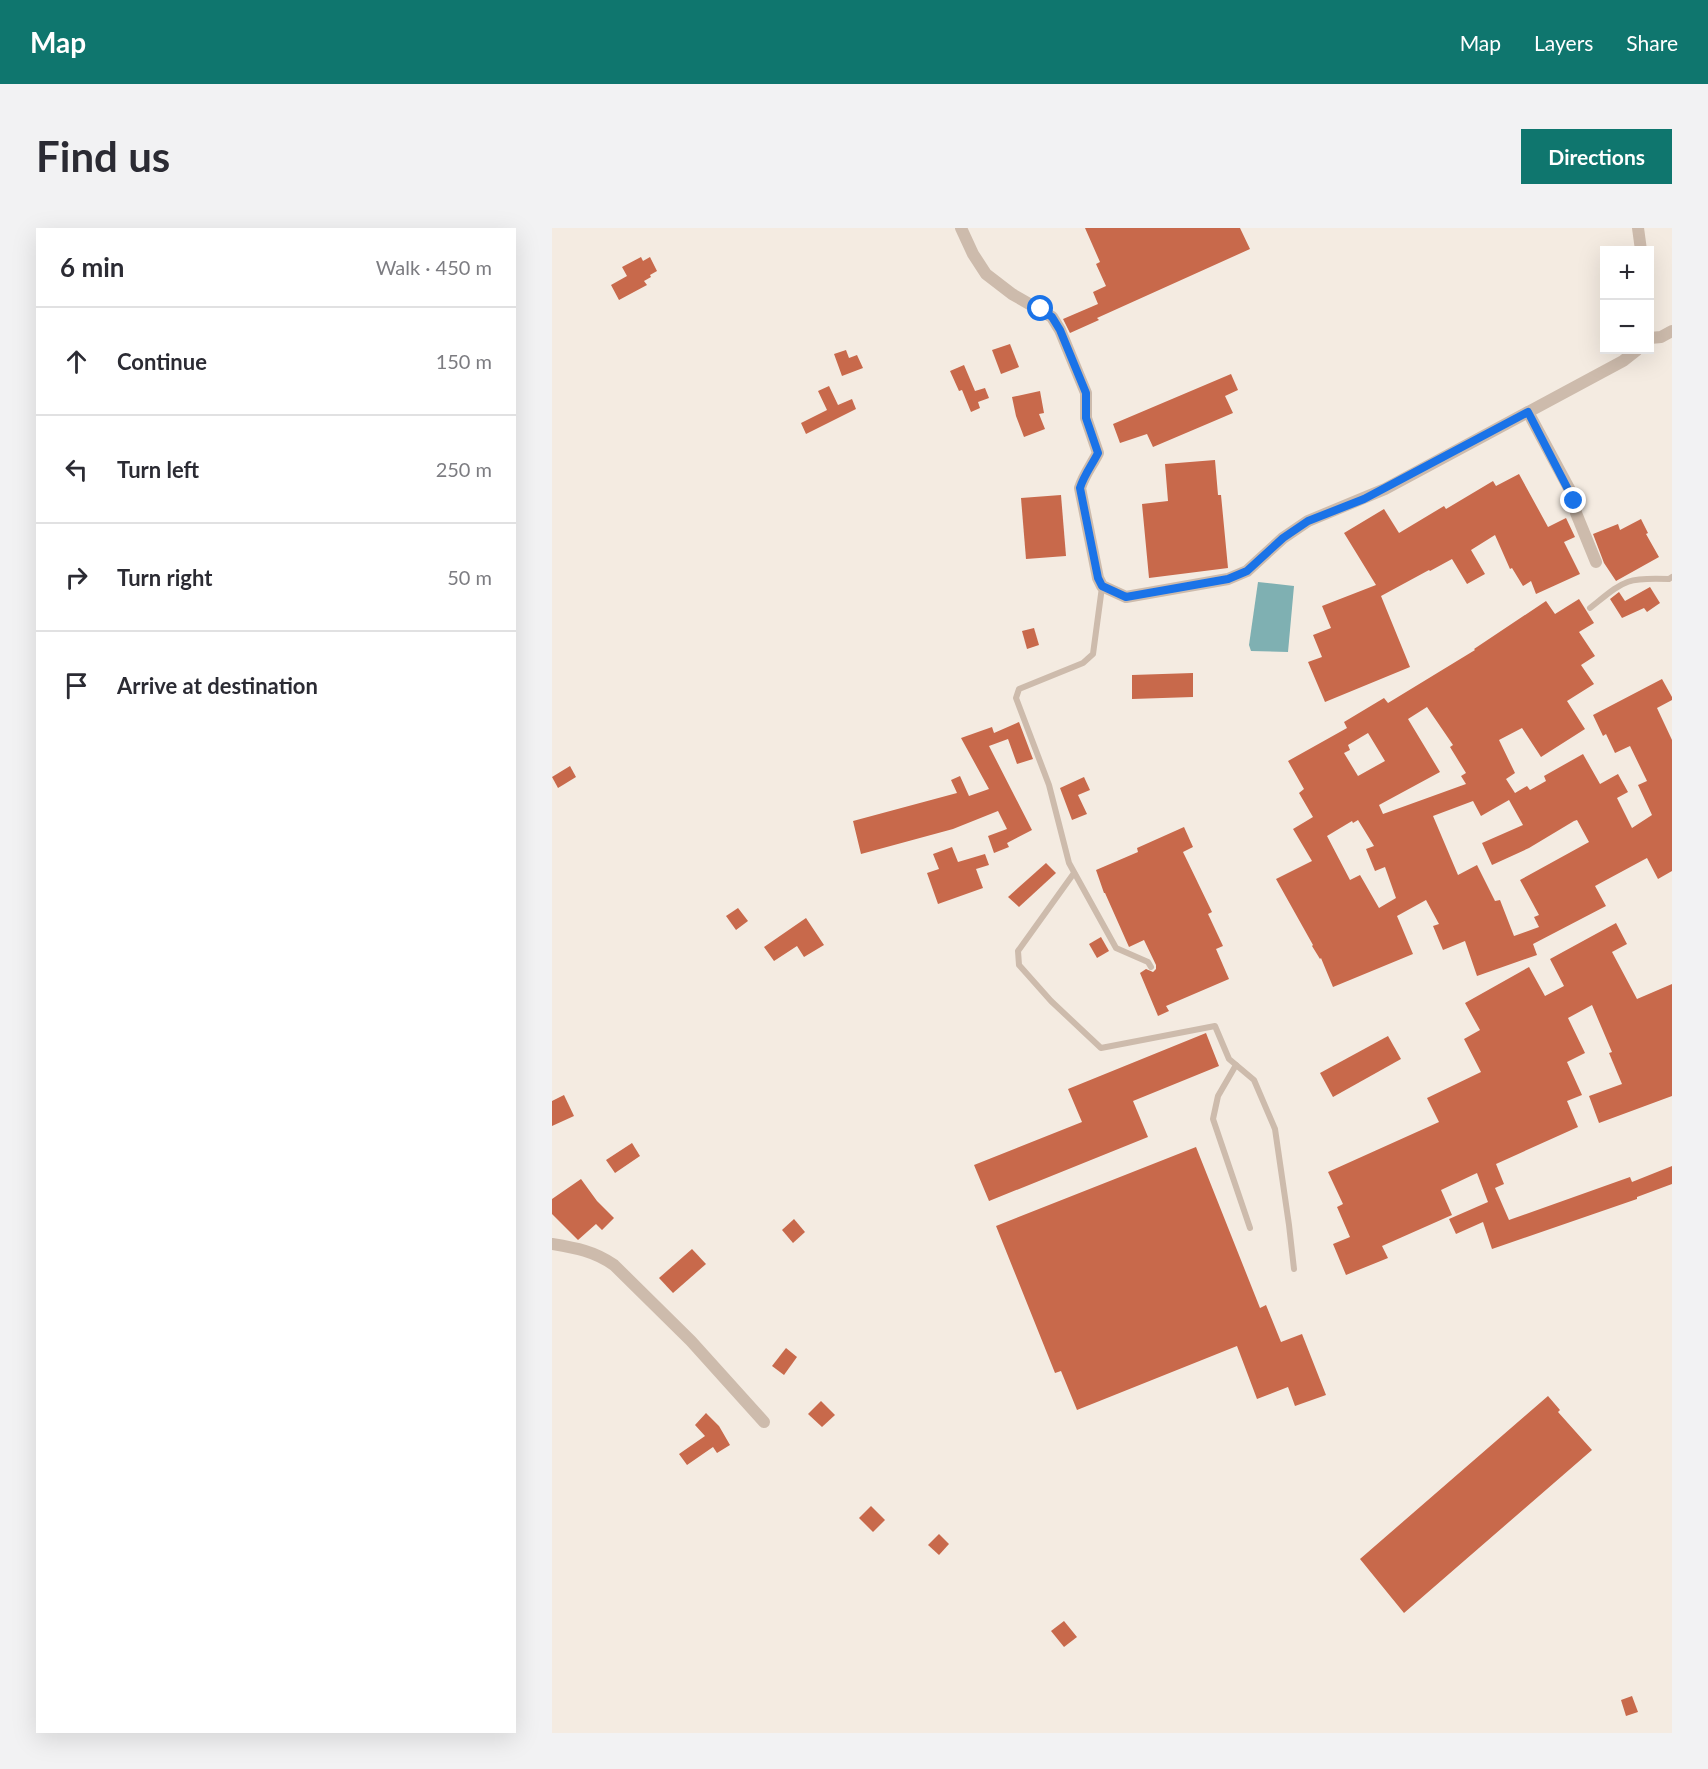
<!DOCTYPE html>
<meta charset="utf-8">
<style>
:root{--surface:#fff;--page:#f2f2f3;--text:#2b2b33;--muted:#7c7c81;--line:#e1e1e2;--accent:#0f766e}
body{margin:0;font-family:Lato,sans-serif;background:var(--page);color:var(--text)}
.controls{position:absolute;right:18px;top:18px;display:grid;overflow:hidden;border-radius:0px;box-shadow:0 6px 24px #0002}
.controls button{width:54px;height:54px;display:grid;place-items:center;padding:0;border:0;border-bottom:2px solid var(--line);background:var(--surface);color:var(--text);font:30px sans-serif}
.stop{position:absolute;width:18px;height:18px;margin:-14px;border:4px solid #1a73e8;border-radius:50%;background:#fff}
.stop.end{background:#1a73e8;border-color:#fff;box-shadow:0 2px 6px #0008}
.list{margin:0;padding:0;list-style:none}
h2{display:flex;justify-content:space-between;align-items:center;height:78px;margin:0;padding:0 24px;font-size:26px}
h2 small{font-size:20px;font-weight:400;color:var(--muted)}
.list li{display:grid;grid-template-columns:39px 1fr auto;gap:18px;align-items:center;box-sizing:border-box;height:108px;padding:0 24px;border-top:2px solid var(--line)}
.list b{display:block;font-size:22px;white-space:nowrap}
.list em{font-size:20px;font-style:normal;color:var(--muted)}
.icon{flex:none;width:33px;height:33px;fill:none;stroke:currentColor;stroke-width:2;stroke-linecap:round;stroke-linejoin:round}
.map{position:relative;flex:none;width:1120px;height:1505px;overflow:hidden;border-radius:0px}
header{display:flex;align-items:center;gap:36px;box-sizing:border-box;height:84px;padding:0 30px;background:var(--accent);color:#fff}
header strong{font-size:28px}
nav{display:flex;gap:33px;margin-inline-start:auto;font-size:21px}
.intro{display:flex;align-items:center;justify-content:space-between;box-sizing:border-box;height:144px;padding:0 36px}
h1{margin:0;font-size:42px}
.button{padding:15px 27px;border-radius:0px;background:var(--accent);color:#fff;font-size:21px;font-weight:700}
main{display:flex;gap:36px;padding:0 36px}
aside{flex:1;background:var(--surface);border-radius:0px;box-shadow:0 6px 24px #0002}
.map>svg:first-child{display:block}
.water{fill:#7fb0b2}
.building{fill:#c8694b;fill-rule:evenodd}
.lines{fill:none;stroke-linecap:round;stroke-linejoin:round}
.service{stroke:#cdbbac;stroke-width:6}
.minor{stroke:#cdbbac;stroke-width:12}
.route{stroke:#1a73e8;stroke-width:8}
</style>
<header>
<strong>Map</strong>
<nav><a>Map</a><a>Layers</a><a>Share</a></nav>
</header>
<div class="intro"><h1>Find us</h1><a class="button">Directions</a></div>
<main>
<aside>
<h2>6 min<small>Walk · 450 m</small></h2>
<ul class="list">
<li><svg class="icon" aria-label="ahead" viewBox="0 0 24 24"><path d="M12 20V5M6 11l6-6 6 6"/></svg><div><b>Continue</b></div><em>150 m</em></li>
<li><svg class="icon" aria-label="left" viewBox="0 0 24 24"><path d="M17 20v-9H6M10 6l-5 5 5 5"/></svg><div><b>Turn left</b></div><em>250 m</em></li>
<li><svg class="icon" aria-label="right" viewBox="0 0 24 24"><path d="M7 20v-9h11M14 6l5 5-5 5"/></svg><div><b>Turn right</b></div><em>50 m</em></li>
<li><svg class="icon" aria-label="arrive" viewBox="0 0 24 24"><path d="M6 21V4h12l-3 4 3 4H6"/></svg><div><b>Arrive at destination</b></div></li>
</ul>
</aside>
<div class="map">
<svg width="1120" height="1505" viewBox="0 0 1120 1505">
<rect width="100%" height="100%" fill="#f4ebe1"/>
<polygon class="water" points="706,354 742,358 736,424 699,423 697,417"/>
<g class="building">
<polygon points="533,0 688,0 698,21 545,90 547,92 518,105 511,91 546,76 541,64 554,58 544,36 548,34"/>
<polygon points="89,29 91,33 98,29 105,43 98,47 99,49 92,53 95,57 67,72 59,57 75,48 70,39"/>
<polygon points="458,116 467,139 449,146 440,122"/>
<polygon points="294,122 297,130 305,127 311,140 290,148 282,126"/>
<polygon points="412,137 423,163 433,160 437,170 426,174 428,180 419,184 410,162 407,163 398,143"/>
<polygon points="679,146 686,162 673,168 681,185 601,219 595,206 568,215 561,196"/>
<polygon points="277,158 286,177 300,171 304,181 254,206 249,195 275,182 266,163"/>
<polygon points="488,163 492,185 487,186 493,201 472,209 464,188 460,169"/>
<polygon points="663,232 666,267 669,267 676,340 597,350 590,276 616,273 613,236"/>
<polygon points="967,246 996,299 1014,290 1023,309 1012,314 1028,346 984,366 979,353 971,358 960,340 958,341 943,307 919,322 933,346 915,356 900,331 878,343 877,342 829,368 858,439 773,474 756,434 770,429 761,407 779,400 770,378 824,357 792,305 832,281 847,305 892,278 894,281 941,253 944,258"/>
<polygon points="509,267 514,328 474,331 469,270"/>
<polygon points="1089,291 1096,305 1094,306 1107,329 1064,353 1052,335 1041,306 1066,296 1068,302"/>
<polygon points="1098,359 1108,375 1095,384 1092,380 1070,390 1058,371 1067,364 1073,373"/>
<path d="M1027 371 1042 395 1027 404 1043 428 1029 437 1042 456 1015 473 1033 501 989 529 970 500 947 512 963 545 954 551 963 565 975 558 978 562 994 553 992 548 1031 526 1048 556 1066 546 1076 564 1065 570 1080 600 1100 587 1086 557 1095 553 1078 518 1063 525 1054 506 1051 508 1041 487 1110 451 1120 469V472L1105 480 1120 512V643L1106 651 1095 630 1043 658 1054 678 981 716 985 727 925 748 913 713 891 722 881 698 887 696 874 672 845 688 861 726 781 759 769 730 768 731 760 718 761 717 724 651 760 633 741 601 761 589 747 565 752 561 736 533 795 500 792 494 832 470 836 475 923 422 922 421 994 373 1003 386ZM875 479 901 517 898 519 914 545 909 548 914 556 831 586 827 577 888 544 856 491ZM816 505 833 533 806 548 792 525 798 522 796 517ZM957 572 971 597 930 615 940 637 977 620 1022 593 1025 592 1037 614 968 652 987 687 982 689 987 699 962 708 948 672 943 673 925 637 906 647 881 588 921 573 929 588ZM806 592 822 618 814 621 823 643 833 639 844 670 827 680 808 647 798 652 775 608 800 593 801 595Z"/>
<polygon points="482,400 487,417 475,421 470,403"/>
<polygon points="641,445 641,469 580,471 580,447"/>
<polygon points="467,494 481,531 465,536 456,511 437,518 480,602 455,615 457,619 442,625 436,608 455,601 446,583 401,601 309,626 301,593 405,565 399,552 408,548 417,568 437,561 409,510 440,499 442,505"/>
<polygon points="18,538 24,549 6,560 0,549"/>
<polygon points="532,549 538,562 526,567 535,586 520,592 508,560"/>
<polygon points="632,599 641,619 631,624 660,684 656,686 671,718 664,721 677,751 614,778 617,783 606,788 588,745 594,741 601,744 604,741 604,737 592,712 577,719 553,665 552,665 544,642 586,624 585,620"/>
<polygon points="400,619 406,634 433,626 437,637 424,641 431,660 386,676 375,645 387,641 381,626"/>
<polygon points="494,635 504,645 467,679 456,669"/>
<polygon points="186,680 196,693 184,702 174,688"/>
<polygon points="254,690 272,717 252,729 245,718 222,733 212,719"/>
<polygon points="1064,695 1075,716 1060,724 1085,771 1120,756 1120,868 1047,895 1037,868 1070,856 1057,825 1060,824 1040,777 1016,790 1033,825 1015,834 1030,867 1015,873 1026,899 944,936 952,956 943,960 957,992 1078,949 1080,954 1120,938 1120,956 1085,969 1085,971 940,1021 931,994 904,1006 897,991 936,974 925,945 889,962 900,987 830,1018 836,1030 794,1047 781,1016 798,1009 785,979 791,976 776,944 887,894 875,870 929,844 912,811 928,802 913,775 977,739 993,768 1012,758 998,731"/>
<polygon points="549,709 557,723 545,730 537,716"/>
<polygon points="654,805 667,838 581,873 596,909 437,973 422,937 530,894 516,861"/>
<polygon points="836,808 849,831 781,869 768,845"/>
<polygon points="12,867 22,888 0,898 0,873"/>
<polygon points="80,915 88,928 63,945 54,932"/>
<polygon points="644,919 708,1080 714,1077 729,1114 750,1106 774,1167 743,1178 736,1159 705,1171 685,1118 525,1182 509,1143 503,1145 444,998"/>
<polygon points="29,951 45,973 62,990 50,1002 44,996 26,1012 0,986 0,971"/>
<polygon points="242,991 253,1004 241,1015 230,1002"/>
<polygon points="140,1021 154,1036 121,1065 107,1050"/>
<polygon points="234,1120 245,1129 232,1147 220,1138"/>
<polygon points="996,1168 1008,1182 1006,1184 1040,1222 852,1385 808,1331"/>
<polygon points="269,1173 283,1187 270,1199 256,1186"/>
<polygon points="154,1185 167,1198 178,1217 165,1225 161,1219 135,1237 127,1226 153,1208 143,1197"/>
<polygon points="319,1278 333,1292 321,1304 307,1290"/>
<polygon points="387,1306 397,1316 387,1327 376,1317"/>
<polygon points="512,1393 525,1409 512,1419 499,1403"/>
<polygon points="1080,1468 1086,1484 1074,1488 1069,1472"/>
</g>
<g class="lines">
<g class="service">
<polyline points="550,359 541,426 531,435 467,461 464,470 497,557 517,635 564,720 596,734 599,739"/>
<path d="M1038 380C1072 353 1073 349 1117 351L1120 349"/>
<polyline points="522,645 466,723 467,737 499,773 549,820 663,798 677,831 702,852 723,901 737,997 742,1041"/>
<polyline points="684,837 666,868 661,891 698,1000"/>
</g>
<g class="minor">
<path d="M409 0 421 26 434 46 460 66 500 89 508 102 534 165V190L546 225C540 237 532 247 528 260L546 350 550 358 574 369 676 351 695 343 731 310 756 293 833 261 1071 133 1085 122"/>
<polyline points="1086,0 1089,22"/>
<polyline points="1098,110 1109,109 1120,103"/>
<polyline points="976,184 1019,264 1024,285 1044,334"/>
<path d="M0 1016C24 1020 42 1023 62 1037L139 1113 212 1194"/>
</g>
</g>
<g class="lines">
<path class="route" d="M489 81 500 89 508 102 534 165V190L546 225C540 237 532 247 528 260L546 350 550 358 574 369 676 351 695 343 731 310 756 293 812 271 976 184 1022 273"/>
</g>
</svg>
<div class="controls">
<button>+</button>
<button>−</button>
</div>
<div class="stop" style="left:489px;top:81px"></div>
<div class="stop end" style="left:1022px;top:273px"></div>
</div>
</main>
